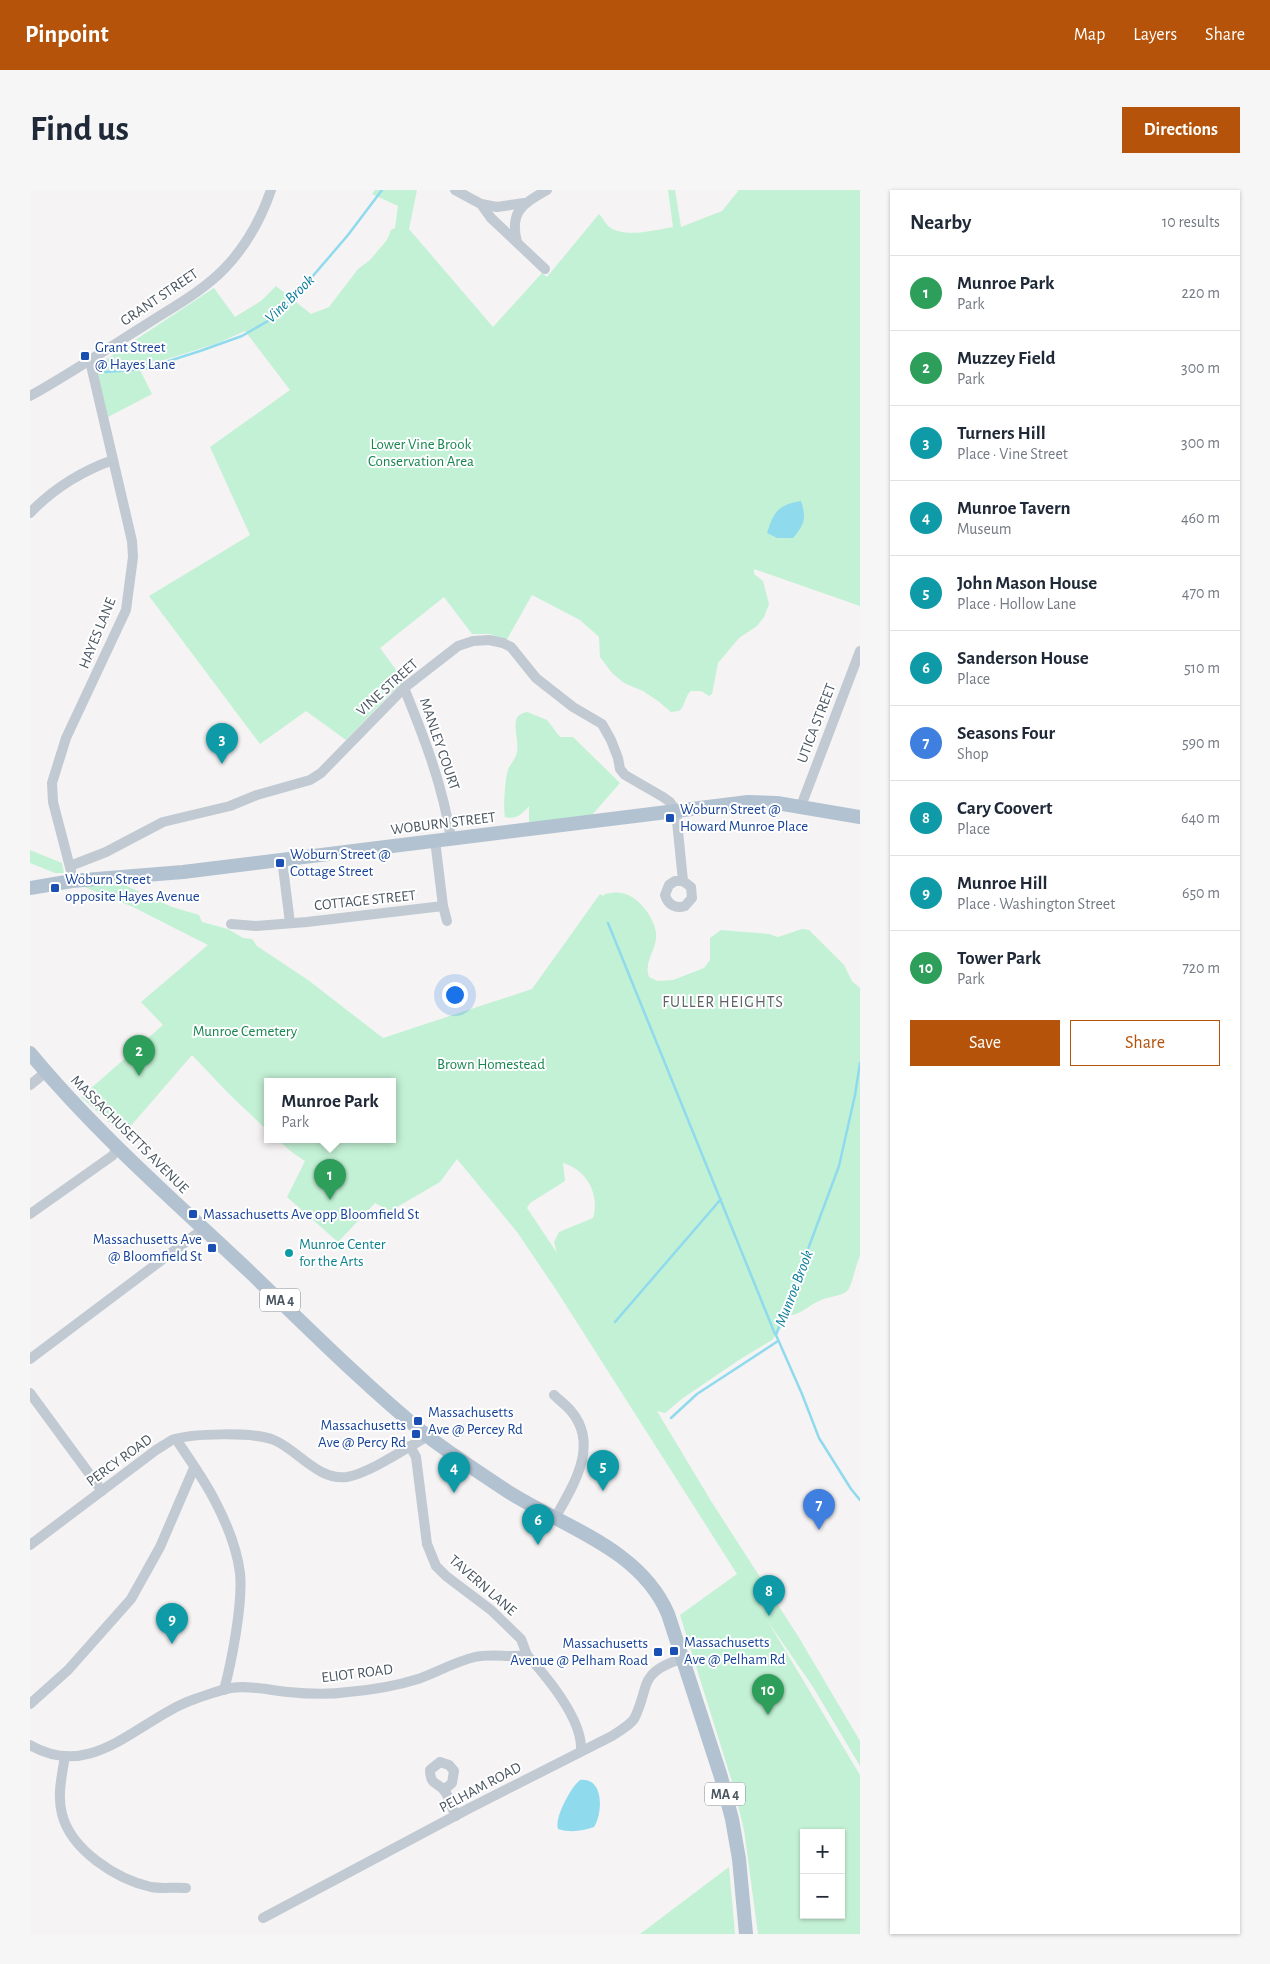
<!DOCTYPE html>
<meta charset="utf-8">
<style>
:root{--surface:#fff;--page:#f6f6f7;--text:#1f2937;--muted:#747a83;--line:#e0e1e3;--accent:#b45309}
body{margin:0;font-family:"Alegreya Sans",sans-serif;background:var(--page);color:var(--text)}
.controls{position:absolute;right:15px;bottom:15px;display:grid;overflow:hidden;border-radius:0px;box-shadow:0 1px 4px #0004}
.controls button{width:45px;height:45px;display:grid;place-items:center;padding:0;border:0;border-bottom:1px solid var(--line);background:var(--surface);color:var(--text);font:25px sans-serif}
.you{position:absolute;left:424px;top:804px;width:18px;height:18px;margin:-12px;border:4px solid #fff;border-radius:50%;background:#1a73e8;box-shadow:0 0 0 8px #1a73e833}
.badge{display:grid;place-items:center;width:32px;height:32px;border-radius:50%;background:var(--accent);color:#fff;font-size:16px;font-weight:700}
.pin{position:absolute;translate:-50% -41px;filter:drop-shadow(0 1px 2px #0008)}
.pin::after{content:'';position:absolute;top:26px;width:18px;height:15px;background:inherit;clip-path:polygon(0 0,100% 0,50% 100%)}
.popup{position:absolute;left:234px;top:888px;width:132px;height:65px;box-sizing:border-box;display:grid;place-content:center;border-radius:0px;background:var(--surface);filter:drop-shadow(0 1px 4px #0005);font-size:16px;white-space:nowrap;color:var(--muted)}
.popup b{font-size:19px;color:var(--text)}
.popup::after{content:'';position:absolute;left:50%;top:100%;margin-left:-10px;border:10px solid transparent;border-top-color:var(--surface)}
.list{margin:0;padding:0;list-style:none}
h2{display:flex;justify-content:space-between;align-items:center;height:65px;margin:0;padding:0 20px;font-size:21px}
h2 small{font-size:16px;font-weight:400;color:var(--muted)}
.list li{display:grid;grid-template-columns:32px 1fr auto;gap:15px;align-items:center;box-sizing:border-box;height:75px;padding:0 20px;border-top:1px solid var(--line)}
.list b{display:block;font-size:19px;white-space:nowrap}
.list p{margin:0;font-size:16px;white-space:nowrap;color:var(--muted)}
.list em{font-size:16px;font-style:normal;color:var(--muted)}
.actions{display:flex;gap:10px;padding:15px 20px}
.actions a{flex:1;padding:11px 0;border:1px solid var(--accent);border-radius:0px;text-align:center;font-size:18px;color:var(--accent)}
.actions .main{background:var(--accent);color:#fff}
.map{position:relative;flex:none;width:830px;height:1744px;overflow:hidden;border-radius:0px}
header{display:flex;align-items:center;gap:30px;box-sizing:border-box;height:70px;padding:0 25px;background:var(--accent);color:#fff}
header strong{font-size:24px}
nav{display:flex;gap:28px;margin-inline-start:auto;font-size:18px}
.intro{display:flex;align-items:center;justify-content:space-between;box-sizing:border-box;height:120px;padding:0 30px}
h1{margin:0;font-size:35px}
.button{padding:12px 22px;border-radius:0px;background:var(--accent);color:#fff;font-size:18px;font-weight:700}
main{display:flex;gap:30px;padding:0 30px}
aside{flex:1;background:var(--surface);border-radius:0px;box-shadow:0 1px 4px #0004}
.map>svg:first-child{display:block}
.green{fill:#c3f1d5;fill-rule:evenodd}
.water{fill:#90daee}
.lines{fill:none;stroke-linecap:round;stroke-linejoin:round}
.stream{stroke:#90daee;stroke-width:2.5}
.minor{stroke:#c1cad2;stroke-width:10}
.major{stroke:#b3c2d1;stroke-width:14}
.transit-dot{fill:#1a4fb4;stroke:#fff;stroke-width:2}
.culture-dot{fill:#0f9aa8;stroke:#fff;stroke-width:2}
.labels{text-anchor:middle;stroke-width:4;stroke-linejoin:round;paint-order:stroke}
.shield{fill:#fff;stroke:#808990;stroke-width:1}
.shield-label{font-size:14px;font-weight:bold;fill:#4a5661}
.street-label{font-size:15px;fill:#4a5661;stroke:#fff}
.transit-label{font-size:15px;fill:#164399;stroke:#fff;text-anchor:start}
.park-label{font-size:15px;fill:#17864f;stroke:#fff}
.culture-label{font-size:15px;fill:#0d838f;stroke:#fff;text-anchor:start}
.water-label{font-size:16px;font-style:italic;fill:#0c7c9b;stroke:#fff}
.neighbourhood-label{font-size:16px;letter-spacing:1px;fill:#5f6368;stroke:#fff}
</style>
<header>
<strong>Pinpoint</strong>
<nav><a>Map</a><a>Layers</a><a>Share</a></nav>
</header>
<div class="intro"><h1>Find us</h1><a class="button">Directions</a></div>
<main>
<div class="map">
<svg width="830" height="1744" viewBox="0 0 830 1744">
<rect width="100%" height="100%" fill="#f5f3f3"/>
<g class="green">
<path d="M345 0H387L379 39 463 137 512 83 517 87 569 24C572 27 575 33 578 36 594 49 624 40 643 37L638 0H645L651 37 692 21 709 0H830V416L724 379V384L733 391 739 414 734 427 727 436 709 448 688 473 682 504 679 506 671 501H661C654 507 656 515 649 521L641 522 628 511 613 501 594 493 582 483 570 467 569 447 550 430 502 405 476 451 460 444H442L414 407 350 458 375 492 360 504 316 550 276 521 230 554 119 406 220 345 180 257 260 200 215 141 188 153 109 178 122 204 78 227 66 176 184 98 205 127 231 111 246 96 281 124 299 117 328 79 340 70 357 50 361 40 365 38 368 16 342 4Z"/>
<path d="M497 522 517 530 530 547H543L590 593 562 625 499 633V616C492 624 487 630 475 627 473 618 475 589 478 580 480 574 486 569 487 562 489 552 484 540 486 531 487 525 492 523 497 522Z"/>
<polygon points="0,660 32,673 34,683 25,683 0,673"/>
<path d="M88 692 142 717 169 725 172 732 198 739 213 748 222 749 227 756 278 790 353 848 502 799 570 704 573 706 575 704C580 703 586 702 591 703 608 704 629 733 626 749 624 763 614 773 619 787L627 791 643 790 674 778 680 770V748L691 740 739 744 748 747 772 739 779 740 814 775 822 791 830 798V1066C826 1074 822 1095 818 1100 812 1107 797 1106 789 1111 778 1116 770 1125 757 1126L752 1137 742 1150 709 1170 653 1208 635 1223 627 1221 681 1311 768 1446 830 1551V1576L783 1497 737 1430 830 1585V1744H728L714 1640 703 1595 650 1425 707 1384 525 1098 487 1042 427 969 410 992 360 1021 345 1013 308 1052 257 1007 275 971 263 963 247 949H362V891H238L237 940 199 904 162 865 93 945 51 907 133 835 111 812 178 755 103 717 52 696ZM533 973C557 980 570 1004 563 1028L529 1042 524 1052 527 1063 497 1018 500 1013 535 991ZM774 1643H811V1725H774Z"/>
<polygon points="699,1677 705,1744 610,1744"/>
</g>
<g class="water">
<path d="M771 311C777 328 774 335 763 348H747L737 343C744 321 748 315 771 311Z"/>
<path d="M550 1590C574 1587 573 1623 564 1637 552 1641 541 1643 528 1639 524 1628 541 1597 550 1590Z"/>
</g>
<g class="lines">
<g class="stream">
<polyline points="75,182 114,179 170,161 212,146 243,128 276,94 318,45 352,0"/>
<polyline points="578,733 745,1144"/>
<polyline points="830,873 825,905 809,976 746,1145 772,1204 789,1248 821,1299 830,1310"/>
<polyline points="585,1132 691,1009"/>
<polyline points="641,1228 667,1204 748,1151"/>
</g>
<g class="minor">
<polyline points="425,0 451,14 461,28 515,79"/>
<polyline points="451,14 467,17 494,13"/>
<path d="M487 52C479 21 493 14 517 0"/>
<path d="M0 206C41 183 80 157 120 132 145 116 174 100 195 78 216 56 231 29 241 0"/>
<path d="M0 323C23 299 52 281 83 270"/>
<path d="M374 498C394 547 413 596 421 649"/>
<polyline points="771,616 830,461"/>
<polyline points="405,650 413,716 417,731"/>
<polyline points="252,669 260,733"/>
<path d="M40 676 76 662 133 632 200 616 227 605 280 590 291 583 374 498 428 456 443 451 459 450 473 453 481 457 506 488 543 517 572 534 581 550 588 568 590 579 595 585 633 607 640 612 646 621 653 691H645L639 695 635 705C638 715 646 719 655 716L662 708 661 697 653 691"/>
<polyline points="41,681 23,612 22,593 36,548 96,420 103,367 102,351 60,171"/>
<polyline points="201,734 226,736 277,732 413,716"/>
<polyline points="0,895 16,882"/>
<polyline points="0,1024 82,966 88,959"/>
<polyline points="0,1169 173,1039"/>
<polyline points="0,1203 72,1301"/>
<path d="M524 1205C529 1210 536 1215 541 1221 570 1255 543 1296 525 1328"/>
<path d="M146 1249C159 1269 174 1289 185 1311 196 1332 207 1359 210 1383 213 1413 202 1470 194 1500"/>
<polyline points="380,1256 386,1267 397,1354 406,1376 416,1386 461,1420 491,1449 497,1465"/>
<path d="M0 1355 126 1260C131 1257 137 1253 142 1250 161 1243 225 1242 244 1250 268 1260 288 1291 317 1287 340 1283 376 1258 398 1246"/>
<polyline points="0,1514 38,1480 101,1409 130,1357 164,1278"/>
<path d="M0 1555C64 1592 109 1528 165 1509 177 1505 189 1500 201 1498 219 1495 239 1500 258 1502 277 1504 298 1505 318 1502 341 1500 366 1496 388 1489 408 1482 424 1472 445 1467 462 1463 479 1468 497 1465 517 1487 553 1529 551 1561"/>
<path d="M35 1566C32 1585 27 1605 32 1624 41 1660 86 1689 121 1697 132 1699 144 1697 156 1698"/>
<path d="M414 1600 422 1593 424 1581 419 1575 410 1572 400 1580C400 1597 410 1592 416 1603 420 1610 422 1619 426 1626"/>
<path d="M233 1728 438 1619 582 1546C589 1541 599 1536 604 1529 610 1518 612 1507 616 1495 621 1479 639 1473 653 1468"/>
</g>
<g class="major">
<polyline points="0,698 42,691 153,682 718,612 747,613 830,627"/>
<path d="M0 863C67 944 146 1012 222 1084 279 1139 335 1195 396 1245 422 1265 450 1283 477 1301 533 1337 610 1358 638 1424L691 1587 702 1629 709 1669 716 1744"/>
</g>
</g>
<g class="transit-dot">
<rect x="50" y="161" width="10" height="10" rx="2.5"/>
<rect x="635" y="623" width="10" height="10" rx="2.5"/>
<rect x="245" y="668" width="10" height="10" rx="2.5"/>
<rect x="20" y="693" width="10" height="10" rx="2.5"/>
<rect x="158" y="1019" width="10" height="10" rx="2.5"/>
<rect x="177" y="1053" width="10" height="10" rx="2.5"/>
<rect x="383" y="1226" width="10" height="10" rx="2.5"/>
<rect x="381" y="1239" width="10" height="10" rx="2.5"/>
<rect x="639" y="1456" width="10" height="10" rx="2.5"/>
<rect x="623" y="1457" width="10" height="10" rx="2.5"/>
</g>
<circle class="culture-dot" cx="259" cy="1063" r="5"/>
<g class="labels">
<g class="shield">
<rect x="230" y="1098.5" width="40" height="23" rx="4"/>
<rect x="675" y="1592.5" width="40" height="23" rx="4"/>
</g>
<g class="shield-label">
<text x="250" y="1115">MA 4</text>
<text x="695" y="1609">MA 4</text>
</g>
<g class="street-label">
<text transform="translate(129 107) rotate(-34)" y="5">GRANT STREET</text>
<text transform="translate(67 443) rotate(-68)" y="5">HAYES LANE</text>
<text transform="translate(357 497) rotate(-42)" y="5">VINE STREET</text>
<text transform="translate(786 533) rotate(-69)" y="5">UTICA STREET</text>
<text transform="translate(410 554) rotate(71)" y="5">MANLEY COURT</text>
<text transform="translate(413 633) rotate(-7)" y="5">WOBURN STREET</text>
<text transform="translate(335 710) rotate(-6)" y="5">COTTAGE STREET</text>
<text transform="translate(100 944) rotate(45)" y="5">MASSACHUSETTS AVENUE</text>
<text transform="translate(89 1270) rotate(-36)" y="5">PERCY ROAD</text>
<text transform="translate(453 1395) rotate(41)" y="5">TAVERN LANE</text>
<text transform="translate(327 1483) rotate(-7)" y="5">ELIOT ROAD</text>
<text transform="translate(450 1597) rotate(-28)" y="5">PELHAM ROAD</text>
</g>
<g class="transit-label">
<text x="65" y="162">Grant Street<tspan x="65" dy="17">@ Hayes Lane</tspan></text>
<text x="650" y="624">Woburn Street @<tspan x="650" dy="17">Howard Munroe Place</tspan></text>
<text x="260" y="669">Woburn Street @<tspan x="260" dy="17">Cottage Street</tspan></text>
<text x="35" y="694">Woburn Street<tspan x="35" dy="17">opposite Hayes Avenue</tspan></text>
<text x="173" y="1029">Massachusetts Ave opp Bloomfield St</text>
<text x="172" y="1054" text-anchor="end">Massachusetts Ave<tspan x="172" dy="17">@ Bloomfield St</tspan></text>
<text x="398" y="1227">Massachusetts<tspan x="398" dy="17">Ave @ Percey Rd</tspan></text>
<text x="376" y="1240" text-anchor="end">Massachusetts<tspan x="376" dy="17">Ave @ Percy Rd</tspan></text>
<text x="654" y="1457">Massachusetts<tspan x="654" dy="17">Ave @ Pelham Rd</tspan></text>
<text x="618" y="1458" text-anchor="end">Massachusetts<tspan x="618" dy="17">Avenue @ Pelham Road</tspan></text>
</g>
<g class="park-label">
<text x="391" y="259">Lower Vine Brook<tspan x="391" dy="17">Conservation Area</tspan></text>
<text x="215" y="846">Munroe Cemetery</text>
<text x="461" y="879">Brown Homestead</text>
</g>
<g class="culture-label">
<text x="269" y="1059">Munroe Center<tspan x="269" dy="17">for the Arts</tspan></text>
</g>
<g class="water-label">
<text transform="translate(259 108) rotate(-44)" y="6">Vine Brook</text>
<text transform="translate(763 1098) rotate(-69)" y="6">Munroe Brook</text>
</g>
<g class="neighbourhood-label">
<text x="693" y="817">FULLER HEIGHTS</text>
</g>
</g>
</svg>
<div class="controls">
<button>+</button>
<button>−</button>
</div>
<div class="you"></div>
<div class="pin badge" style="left:300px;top:1010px;background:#2e9e5b">1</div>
<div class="popup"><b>Munroe Park</b>Park</div>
<div class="pin badge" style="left:109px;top:886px;background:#2e9e5b">2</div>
<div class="pin badge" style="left:192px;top:574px;background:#0f9aa8">3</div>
<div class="pin badge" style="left:424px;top:1303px;background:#0f9aa8">4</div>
<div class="pin badge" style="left:573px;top:1301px;background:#0f9aa8">5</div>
<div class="pin badge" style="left:508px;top:1355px;background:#0f9aa8">6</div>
<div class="pin badge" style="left:789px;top:1340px;background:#3f7fe0">7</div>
<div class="pin badge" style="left:739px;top:1426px;background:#0f9aa8">8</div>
<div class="pin badge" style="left:142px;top:1454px;background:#0f9aa8">9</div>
<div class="pin badge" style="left:738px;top:1525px;background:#2e9e5b">10</div>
</div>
<aside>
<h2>Nearby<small>10 results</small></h2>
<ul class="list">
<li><span class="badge" style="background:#2e9e5b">1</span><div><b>Munroe Park</b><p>Park</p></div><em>220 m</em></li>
<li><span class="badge" style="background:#2e9e5b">2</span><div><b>Muzzey Field</b><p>Park</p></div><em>300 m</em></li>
<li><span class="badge" style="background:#0f9aa8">3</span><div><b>Turners Hill</b><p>Place · Vine Street</p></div><em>300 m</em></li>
<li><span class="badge" style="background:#0f9aa8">4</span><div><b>Munroe Tavern</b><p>Museum</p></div><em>460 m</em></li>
<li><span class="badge" style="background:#0f9aa8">5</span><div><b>John Mason House</b><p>Place · Hollow Lane</p></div><em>470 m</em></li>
<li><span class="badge" style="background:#0f9aa8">6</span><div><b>Sanderson House</b><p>Place</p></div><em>510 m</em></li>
<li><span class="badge" style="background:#3f7fe0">7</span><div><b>Seasons Four</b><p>Shop</p></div><em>590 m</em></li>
<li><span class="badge" style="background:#0f9aa8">8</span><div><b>Cary Coovert</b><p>Place</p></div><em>640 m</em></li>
<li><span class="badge" style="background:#0f9aa8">9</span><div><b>Munroe Hill</b><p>Place · Washington Street</p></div><em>650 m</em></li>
<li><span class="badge" style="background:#2e9e5b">10</span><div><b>Tower Park</b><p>Park</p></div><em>720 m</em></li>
</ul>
<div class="actions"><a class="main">Save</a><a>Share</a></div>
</aside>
</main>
